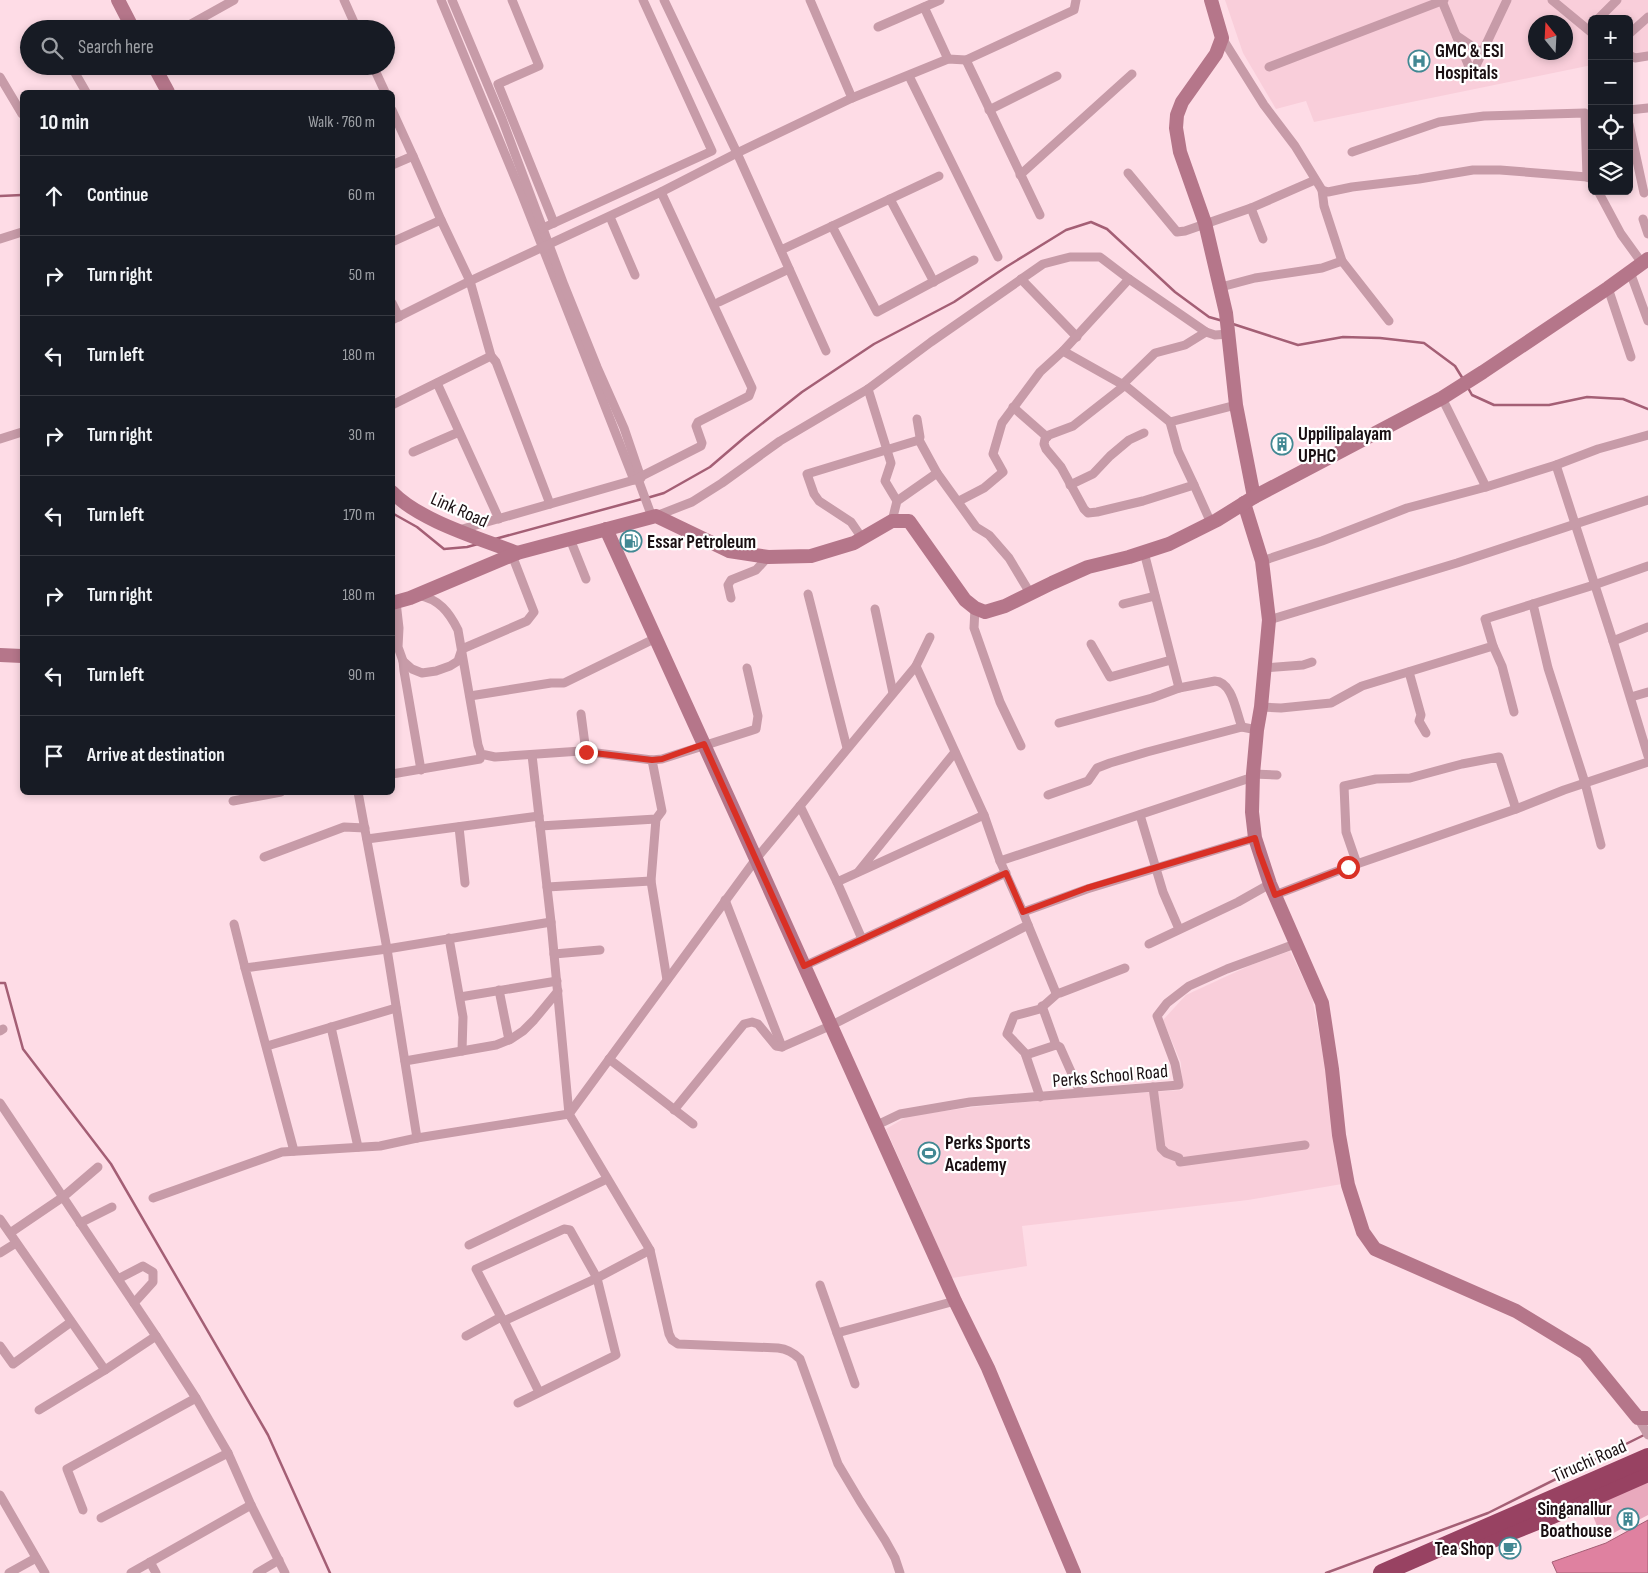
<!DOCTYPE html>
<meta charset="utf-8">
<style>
:root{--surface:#171b24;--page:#242831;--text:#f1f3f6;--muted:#9ea1a6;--line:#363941}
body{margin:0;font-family:"Sofia Sans Condensed",sans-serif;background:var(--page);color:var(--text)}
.controls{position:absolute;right:15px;top:15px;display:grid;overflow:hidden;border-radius:8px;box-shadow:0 2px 8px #0003}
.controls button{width:45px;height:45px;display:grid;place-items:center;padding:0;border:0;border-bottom:1px solid var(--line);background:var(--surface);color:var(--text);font:25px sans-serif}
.compass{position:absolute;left:1528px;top:15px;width:45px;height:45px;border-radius:50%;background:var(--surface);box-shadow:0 2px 8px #0003;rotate:342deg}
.stop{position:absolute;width:15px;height:15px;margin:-11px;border:4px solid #d93025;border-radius:50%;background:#fff}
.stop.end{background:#d93025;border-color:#fff;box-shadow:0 1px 5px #0008}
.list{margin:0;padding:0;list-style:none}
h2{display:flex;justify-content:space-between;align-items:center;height:65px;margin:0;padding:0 20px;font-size:21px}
h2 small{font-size:16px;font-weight:400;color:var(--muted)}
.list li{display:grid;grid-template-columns:32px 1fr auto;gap:15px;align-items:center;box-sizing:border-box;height:80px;padding:0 20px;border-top:1px solid var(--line)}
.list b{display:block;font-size:19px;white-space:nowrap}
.list em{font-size:16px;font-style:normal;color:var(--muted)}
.icon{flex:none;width:28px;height:28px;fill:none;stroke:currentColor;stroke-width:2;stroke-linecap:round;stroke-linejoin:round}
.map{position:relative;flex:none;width:1648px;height:1573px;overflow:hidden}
.search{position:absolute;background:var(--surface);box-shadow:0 2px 8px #0003;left:20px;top:20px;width:375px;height:55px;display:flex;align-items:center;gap:12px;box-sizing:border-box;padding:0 18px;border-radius:28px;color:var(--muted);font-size:19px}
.panel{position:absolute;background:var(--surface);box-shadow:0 2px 8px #0003;left:20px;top:90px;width:375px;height:705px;border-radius:8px}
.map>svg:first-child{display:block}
.built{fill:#f9ceda;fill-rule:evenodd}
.green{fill:#e9a9bd}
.water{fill:#df81a0;stroke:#a45f75}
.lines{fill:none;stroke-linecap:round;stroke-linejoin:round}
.stream{stroke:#a45f75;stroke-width:2.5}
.street{stroke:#c79ba8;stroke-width:9}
.secondary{stroke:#b5768a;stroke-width:14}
.highway{stroke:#984262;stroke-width:18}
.route{stroke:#d93025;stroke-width:6}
.labels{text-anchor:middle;stroke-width:4.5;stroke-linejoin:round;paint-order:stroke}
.poi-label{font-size:19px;font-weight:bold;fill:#1a0f12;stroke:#fff;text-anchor:start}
.street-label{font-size:19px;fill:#1a0f12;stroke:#fff}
</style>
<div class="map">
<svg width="1648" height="1573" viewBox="0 0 1648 1573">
<rect width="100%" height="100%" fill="#fedce6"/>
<g class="built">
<path d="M1225 0H1648V53L1629 57V19H1592V65L1314 122 1306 101 1276 109 1243 53ZM1536 22H1566V52H1536Z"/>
<polygon points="1290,951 1312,997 1325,1065 1342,1184 1248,1200 1022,1226 1027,1266 952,1278 886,1129 908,1116 974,1107 1079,1097 1182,1090 1181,1063 1163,1020 1186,995 1251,965"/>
</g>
<polygon class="green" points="1648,1481 1648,1515 1602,1539 1590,1508"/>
<polygon class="water" points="1648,1520 1648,1573 1557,1573 1552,1562 1606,1543"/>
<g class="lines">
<g class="stream">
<polyline points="0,196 22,195"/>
<polyline points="1233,324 1298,345 1343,337 1380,338 1424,343 1455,366 1463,379"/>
<polyline points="1467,386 1472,395 1494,405 1549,405 1587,397 1623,399 1648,409"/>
<polyline points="647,498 664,493 710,467 745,437 802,392 874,344 954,302 1006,267 1066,230 1091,222 1107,229 1175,292 1209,317 1223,321"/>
<polyline points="392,513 417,527 444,549 467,547 478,544"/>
<polyline points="495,539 642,499"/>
<polyline points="0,983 5,983 23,1049 111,1164 268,1435 330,1573"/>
<polyline points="1326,1573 1488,1513 1644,1435"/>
</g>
<g class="street">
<polyline points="344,0 357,29"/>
<polyline points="441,0 522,195 634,480"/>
<polyline points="452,0 502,119 564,285 597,367 624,428 641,478"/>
<polyline points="512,0 539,66 498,84 554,223"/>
<polyline points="664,0 737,153 826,351"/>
<polyline points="810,0 852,98"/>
<polyline points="1552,0 1592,33"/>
<polyline points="1442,1 1472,74"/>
<polyline points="924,7 948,59"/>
<polyline points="1598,19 1617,0"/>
<polyline points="878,27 940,0"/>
<polyline points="182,29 234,0"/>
<polyline points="1629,34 1648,17"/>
<polyline points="1457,36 1482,53"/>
<polyline points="1222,38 1264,105 1295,146 1322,190 1328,192 1352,187 1419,179 1473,170 1500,170 1587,177 1592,179"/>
<polyline points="1629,55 1635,58 1648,56"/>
<polyline points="966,60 1040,215"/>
<polyline points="71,66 86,92"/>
<polyline points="373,66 385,92"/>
<polyline points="1269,67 1444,0"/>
<polyline points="1472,74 1507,0"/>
<polyline points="909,76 998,257"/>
<polyline points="0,77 22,114"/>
<polyline points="392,110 413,156"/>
<polyline points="989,110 1057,76"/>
<polyline points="1629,110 1648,108"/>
<polyline points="1629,124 1644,193"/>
<polyline points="1352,152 1439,122 1484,116 1585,113 1587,177"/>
<polyline points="392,165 413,156 441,220"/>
<polyline points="1128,173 1177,232 1185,231 1251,208 1315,180"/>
<polyline points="1020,175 1132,74"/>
<polyline points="1322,190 1324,206 1342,261"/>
<polyline points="1598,191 1621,234 1642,263"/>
<polyline points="890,199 934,282"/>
<polyline points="1251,208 1263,239"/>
<polyline points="610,217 635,275"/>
<polyline points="1643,219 1648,234"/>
<polyline points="832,226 877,312 974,260"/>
<polyline points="543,228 712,151 643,0"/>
<polyline points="0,239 22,232"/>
<polyline points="392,242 441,220 470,281 491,356 496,362 550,504"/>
<polyline points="781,250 939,176"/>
<polyline points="1630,272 1648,321"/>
<polyline points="1021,279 1077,337"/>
<polyline points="1221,287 1255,278 1322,268 1342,261 1389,321"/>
<polyline points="1608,288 1631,357"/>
<polyline points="719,302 789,269"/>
<polyline points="392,303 399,317"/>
<polyline points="392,320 470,281 661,192 737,153 852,98 948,59 966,60 1074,10 1076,0"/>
<polyline points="1063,351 1127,387 1170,422 1236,405"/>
<polyline points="437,383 499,519"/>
<polyline points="1122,385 1155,353 1185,345 1206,332"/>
<polyline points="1124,386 1073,426 1049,435 1045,439 1044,444 1046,449 1061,467 1084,509 1088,513 1097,512 1143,501 1194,485 1211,523"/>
<polyline points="868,389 891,463 885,481 897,501"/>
<polyline points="1442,398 1486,487"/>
<polyline points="392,405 491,356"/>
<polyline points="1013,407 1047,437"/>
<polyline points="917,419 920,437 919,440 937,473"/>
<polyline points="1170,422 1178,451 1194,485"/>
<polyline points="0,439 22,432"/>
<polyline points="413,452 459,432"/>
<polyline points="1556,465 1613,641 1648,756"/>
<polyline points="638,479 652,517"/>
<polyline points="1070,485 1093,474 1110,456 1129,440 1144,433"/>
<polyline points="959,501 984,488 1003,472 993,454 1002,423 1040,372 1063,351 1129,279"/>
<polyline points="656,516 692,502 722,483 780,441 868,389 931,342 1043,264 1070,257 1100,257 1129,279 1206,332 1215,335 1229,334"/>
<polyline points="892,521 897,501 937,473 976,527 989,535 1009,558 1030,593"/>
<polyline points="459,530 634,480 701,446 702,443 696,426 698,422 749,396 752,388 661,192"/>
<polyline points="862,538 851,522 819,501 814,494 807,474 919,440"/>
<polyline points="570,539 586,579"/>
<path d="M1144 552 1179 688 1215 681C1233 682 1236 713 1242 727L1257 730"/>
<polyline points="1262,561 1322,541 1407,508 1486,487 1556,465 1598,449 1648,435"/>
<polyline points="808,594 847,748"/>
<path d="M418 595C439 599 449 612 458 630L478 745 481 754 495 757 581 751 652 760 662 759 750 731 756 729 758 716 747 668"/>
<polyline points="731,598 728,585 731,580 756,570 768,557"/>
<polyline points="396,602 399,628 398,647 403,661 412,669 422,673 436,671 450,666 458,661 462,649 527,621 534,612 512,555"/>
<polyline points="1123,604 1155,596"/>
<polyline points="1533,604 1548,668 1585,783 1601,845"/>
<polyline points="975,608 974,628 1000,702 1021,746"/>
<polyline points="875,609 893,693"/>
<polyline points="1269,620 1457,563 1648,500"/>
<polyline points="1613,641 1648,627"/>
<polyline points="1091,644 1110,677 1171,660"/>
<polyline points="1493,646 1502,666 1514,712"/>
<polyline points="403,661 404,671 421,770"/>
<polyline points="916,666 930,637"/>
<polyline points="1265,668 1303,665 1312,662"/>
<polyline points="1409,672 1421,715 1419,721 1426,733"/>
<polyline points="470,696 551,683 564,683 656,638"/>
<polyline points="1631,697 1648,692"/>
<polyline points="1261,707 1281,708 1331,703 1362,686 1493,646 1485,619 1594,585 1648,566"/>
<polyline points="581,714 586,752"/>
<polyline points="1059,723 1152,698 1179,688"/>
<polyline points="392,774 480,759 481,754"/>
<polyline points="1253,774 1277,775"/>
<polyline points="358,792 387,949 417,1138"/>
<polyline points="1048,795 1088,781 1097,768 1110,763 1147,752 1242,727"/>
<polyline points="233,801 281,792"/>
<polyline points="800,806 837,882 984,815"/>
<polyline points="1140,815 1163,892 1179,929"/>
<polyline points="540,826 656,819 662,811 652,760"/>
<polyline points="459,827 465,883"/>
<polyline points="367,839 539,816"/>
<polyline points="264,857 344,827 365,828"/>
<polyline points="1000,861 1253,777"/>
<polyline points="1357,864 1346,832 1344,786 1376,779 1410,778 1462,764 1499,757 1516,809"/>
<polyline points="859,871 955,752"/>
<polyline points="651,881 667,980"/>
<polyline points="837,882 862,939"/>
<polyline points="547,887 651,881 656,819"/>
<polyline points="1275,895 1348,867 1516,809 1564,790 1648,762"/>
<polyline points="725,900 782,1047"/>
<path d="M551 922 569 1114 650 1250 669 1334 672 1340 678 1344 778 1348C787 1349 793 1352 800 1359L838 1464 860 1501 885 1540 895 1558 900 1573"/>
<polyline points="234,924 245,968"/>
<polyline points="1028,925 1056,993 1060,993 1125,968"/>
<polyline points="449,938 463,1017 462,1051"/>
<polyline points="1149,944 1238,902 1270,884"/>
<polyline points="554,954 600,950"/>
<polyline points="804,966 1006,873"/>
<polyline points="499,990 509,1040"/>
<polyline points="460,997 557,981"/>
<polyline points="1042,1006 1056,1045 1060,1047 1080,1092"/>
<polyline points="331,1027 358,1147"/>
<polyline points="0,1031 3,1029"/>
<polyline points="267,1046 396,1008"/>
<polyline points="1026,1055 1056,1045"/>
<polyline points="609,1059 693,1124"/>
<polyline points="405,1061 496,1045 511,1039 523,1031 534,1020 558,991"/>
<polyline points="1153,1087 1161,1148 1166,1153 1179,1158 1180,1162 1305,1145"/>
<polyline points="1040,1097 1025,1053 1007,1034 1014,1016 1040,1009 1058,993"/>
<polyline points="0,1103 156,1336"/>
<polyline points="674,1110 744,1024 752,1022 758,1024 776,1046 782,1047 832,1025 1028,925 1023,912 1087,889 1255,838"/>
<polyline points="877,1125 900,1114 970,1102 1179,1085 1175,1064 1157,1016 1167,1003 1189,986 1227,969 1295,944"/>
<polyline points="294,1151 245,968 387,949 551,922 532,755"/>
<polyline points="153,1198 282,1152 380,1146 417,1138 569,1114 756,859 916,666 984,815 1000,861 1023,912"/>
<polyline points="0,1219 105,1370 156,1336 196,1398 228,1453 251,1505 285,1573"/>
<polyline points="80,1223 112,1207"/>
<polyline points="10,1233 63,1197 98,1167"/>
<polyline points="469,1245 607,1179"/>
<polyline points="0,1253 16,1243"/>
<polyline points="118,1279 143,1266 153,1272 153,1282 134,1303"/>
<polyline points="820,1285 855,1384"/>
<polyline points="501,1317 476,1269 564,1229 570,1230 597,1278 616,1355 518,1403"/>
<polyline points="504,1321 539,1392"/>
<polyline points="837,1333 955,1301"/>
<polyline points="466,1336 501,1317 504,1321 597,1278 650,1250"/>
<polyline points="0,1346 13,1364 71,1322"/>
<polyline points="39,1410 105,1370"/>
<polyline points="1638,1418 1648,1435"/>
<polyline points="0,1495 45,1573"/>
<polyline points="83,1510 67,1469 196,1398"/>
<polyline points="101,1518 228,1453"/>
<polyline points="150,1562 156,1573"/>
<polyline points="9,1573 36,1558"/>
<polyline points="131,1573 251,1505"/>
<polyline points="257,1573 279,1560"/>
</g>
<g class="secondary">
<polyline points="118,0 133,29"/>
<polyline points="1211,0 1222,38 1216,54 1182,102 1177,115 1176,128 1180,152 1205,223 1226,313 1236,405 1254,497"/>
<polyline points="154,66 168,92"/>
<path d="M392 492C420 521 479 538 517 553"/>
<polyline points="1244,503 1262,561 1269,620 1261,707 1257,730 1253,774 1252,812 1255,838 1270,884 1322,1003 1332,1069 1339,1135 1348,1185 1363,1232 1375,1249 1516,1311 1585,1353 1638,1418 1648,1418"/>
<polyline points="606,529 756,859 955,1301 988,1368 1074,1573"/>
<polyline points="392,603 410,598 517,553 656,516 729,551 768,557 811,556 854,543 892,521 909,521 965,600 975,608 985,612 1005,606 1052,583 1088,567 1129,557 1169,544 1217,520 1254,497 1442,398 1483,372 1608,288 1648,259"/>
<polyline points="0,655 22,656"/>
</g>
<g class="highway">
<polyline points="1480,1544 1550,1516 1648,1473"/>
<polyline points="1382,1573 1648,1457"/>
</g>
</g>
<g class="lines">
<polyline class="route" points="586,752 652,760 662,759 704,744 804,966 1006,873 1023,912 1087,888 1255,838 1259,852 1275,895 1348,867"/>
</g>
<defs>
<g id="hospital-ring" transform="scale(1.125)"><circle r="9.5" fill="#fff" stroke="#428893" stroke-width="1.5"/><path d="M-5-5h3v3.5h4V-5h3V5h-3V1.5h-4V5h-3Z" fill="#428893"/></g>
<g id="building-ring" transform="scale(1.125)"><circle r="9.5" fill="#fff" stroke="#428893" stroke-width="1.5"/><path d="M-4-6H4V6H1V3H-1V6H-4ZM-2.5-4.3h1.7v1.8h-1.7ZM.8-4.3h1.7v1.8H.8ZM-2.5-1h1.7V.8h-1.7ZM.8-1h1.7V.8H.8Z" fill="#428893"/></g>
<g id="fuel-ring" transform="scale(1.125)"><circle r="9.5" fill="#fff" stroke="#428893" stroke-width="1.5"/><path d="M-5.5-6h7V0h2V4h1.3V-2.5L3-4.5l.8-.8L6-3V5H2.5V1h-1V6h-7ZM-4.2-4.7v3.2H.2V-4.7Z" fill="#428893"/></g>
<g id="stadium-ring" transform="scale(1.125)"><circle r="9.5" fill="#fff" stroke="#428893" stroke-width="1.5"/><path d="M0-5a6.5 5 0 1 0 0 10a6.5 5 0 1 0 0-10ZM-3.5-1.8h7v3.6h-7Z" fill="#428893"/></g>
<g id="cafe-ring" transform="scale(1.125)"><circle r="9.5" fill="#fff" stroke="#428893" stroke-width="1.5"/><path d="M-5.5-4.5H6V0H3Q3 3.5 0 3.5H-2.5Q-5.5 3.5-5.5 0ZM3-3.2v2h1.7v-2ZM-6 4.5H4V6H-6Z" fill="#428893"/></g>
</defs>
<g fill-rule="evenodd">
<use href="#hospital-ring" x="1419" y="61"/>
<use href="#building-ring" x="1282" y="444"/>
<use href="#fuel-ring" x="631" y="541"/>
<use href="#stadium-ring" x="929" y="1153"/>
<use href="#building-ring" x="1628" y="1519"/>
<use href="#cafe-ring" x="1510" y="1548"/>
</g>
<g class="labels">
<g class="poi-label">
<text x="1435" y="57">GMC &amp; ESI<tspan x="1435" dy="22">Hospitals</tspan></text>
<text x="1298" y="440">Uppilipalayam<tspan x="1298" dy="22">UPHC</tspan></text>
<text x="647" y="548">Essar Petroleum</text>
<text x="945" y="1149">Perks Sports<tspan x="945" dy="22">Academy</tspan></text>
<text x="1612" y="1515" text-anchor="end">Singanallur<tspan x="1612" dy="22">Boathouse</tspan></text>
<text x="1494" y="1555" text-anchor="end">Tea Shop</text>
</g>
<g class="street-label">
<text transform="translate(460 509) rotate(24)" y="7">Link Road</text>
<text transform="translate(1110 1075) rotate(-5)" y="7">Perks School Road</text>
<text transform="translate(1589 1460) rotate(-24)" y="7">Tiruchi Road</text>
</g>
</g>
</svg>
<div class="controls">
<button>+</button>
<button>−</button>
<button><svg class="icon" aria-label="locate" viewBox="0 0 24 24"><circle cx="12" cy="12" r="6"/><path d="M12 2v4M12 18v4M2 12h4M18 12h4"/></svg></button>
<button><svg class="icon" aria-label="layers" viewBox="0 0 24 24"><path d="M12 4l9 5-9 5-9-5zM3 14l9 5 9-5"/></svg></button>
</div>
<svg class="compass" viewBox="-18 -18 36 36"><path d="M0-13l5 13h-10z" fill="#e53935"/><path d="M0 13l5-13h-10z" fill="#9ea1a6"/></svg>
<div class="stop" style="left:1348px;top:867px"></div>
<div class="stop end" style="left:586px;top:752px"></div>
<div class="search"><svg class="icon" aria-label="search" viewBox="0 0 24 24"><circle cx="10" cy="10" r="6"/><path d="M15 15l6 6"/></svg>Search here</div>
<section class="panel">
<h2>10 min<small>Walk · 760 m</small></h2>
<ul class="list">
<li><svg class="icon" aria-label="ahead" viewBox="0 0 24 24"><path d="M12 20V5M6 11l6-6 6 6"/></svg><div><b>Continue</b></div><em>60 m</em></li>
<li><svg class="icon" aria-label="right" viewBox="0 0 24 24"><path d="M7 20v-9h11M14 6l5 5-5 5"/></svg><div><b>Turn right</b></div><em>50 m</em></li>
<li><svg class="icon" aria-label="left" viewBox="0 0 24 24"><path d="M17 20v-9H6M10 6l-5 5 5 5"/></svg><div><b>Turn left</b></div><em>180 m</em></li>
<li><svg class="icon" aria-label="right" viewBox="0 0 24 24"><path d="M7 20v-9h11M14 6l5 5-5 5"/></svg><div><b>Turn right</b></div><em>30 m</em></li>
<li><svg class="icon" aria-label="left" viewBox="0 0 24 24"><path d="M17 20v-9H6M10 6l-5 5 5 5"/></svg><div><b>Turn left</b></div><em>170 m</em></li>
<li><svg class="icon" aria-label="right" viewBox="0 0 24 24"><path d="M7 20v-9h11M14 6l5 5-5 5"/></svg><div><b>Turn right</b></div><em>180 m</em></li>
<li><svg class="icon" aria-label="left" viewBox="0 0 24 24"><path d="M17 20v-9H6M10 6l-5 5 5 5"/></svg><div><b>Turn left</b></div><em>90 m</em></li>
<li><svg class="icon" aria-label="arrive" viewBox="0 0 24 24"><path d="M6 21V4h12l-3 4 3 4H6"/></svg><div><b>Arrive at destination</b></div></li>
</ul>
</section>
</div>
